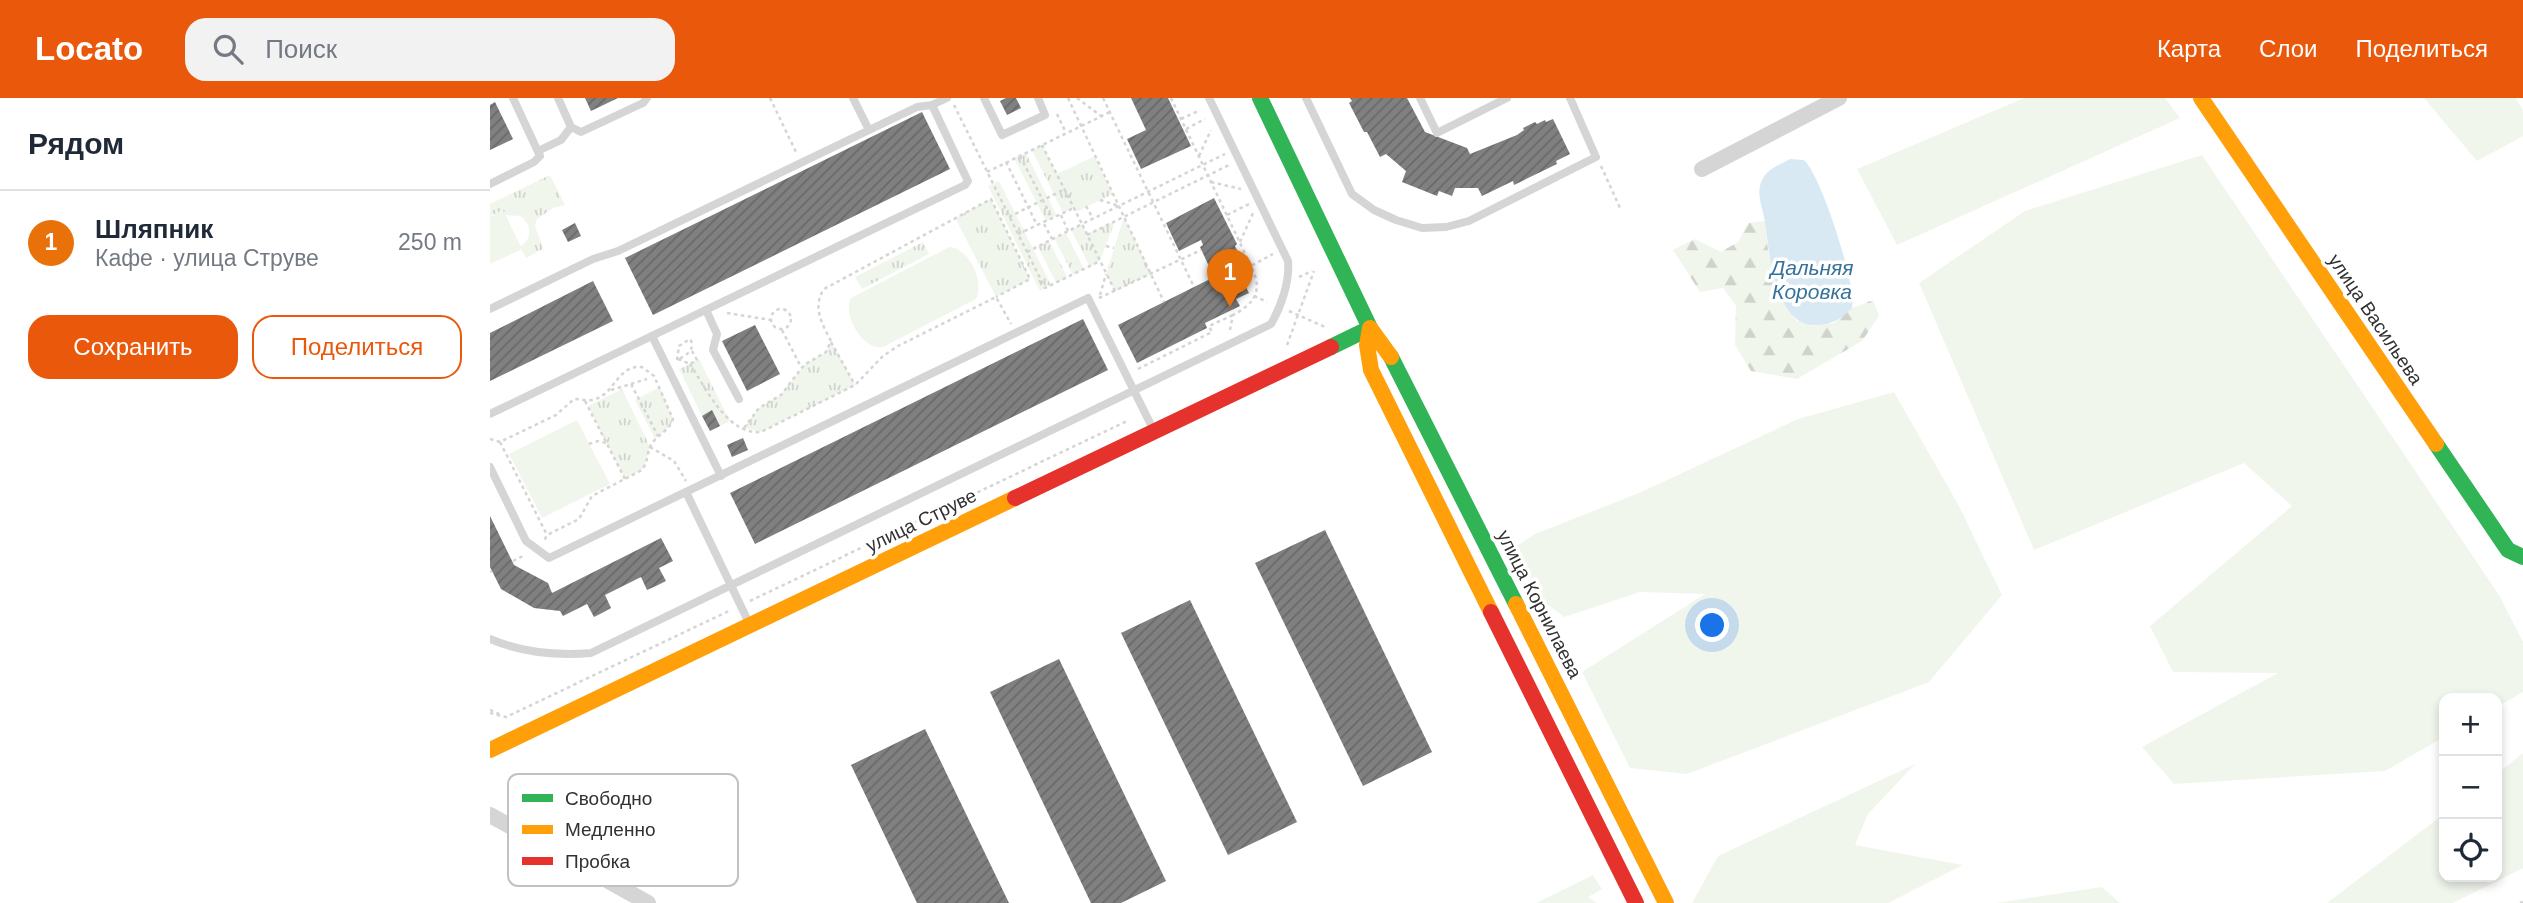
<!DOCTYPE html>
<html lang="ru">
<meta charset="utf-8">
<style>
:root{--surface:#fff;--page:#f2f2f3;--text:#1f2937;--muted:#747a83;--line:#e0e1e3;--accent:#ea580c}
body{margin:0;font-family:Helvetica,sans-serif;background:var(--page);color:var(--text)}
.controls{position:absolute;right:21px;bottom:21px;display:grid;overflow:hidden;border-radius:14px;box-shadow:0 4px 10px #0003}
.controls button{width:63px;height:63px;display:grid;place-items:center;padding:0;border:0;border-bottom:2px solid var(--line);background:var(--surface);color:var(--text);font:35px sans-serif}
.you{position:absolute;left:1223px;top:528px;width:24px;height:24px;margin:-18px;border:5px solid #fff;border-radius:50%;background:#1a73e8;box-shadow:0 0 0 10px #1a73e833}
.badge{display:grid;place-items:center;width:46px;height:46px;border-radius:50%;background:var(--accent);color:#fff;font-size:23px;font-weight:700}
.pin{position:absolute;translate:-50% -58px;filter:drop-shadow(0 2px 4px #0008)}
.pin::after{content:'';position:absolute;top:37px;width:24px;height:21px;background:inherit;clip-path:polygon(0 0,100% 0,50% 100%)}
.list{margin:0;padding:0;list-style:none}
h2{display:flex;justify-content:space-between;align-items:center;height:91px;margin:0;padding:0 28px;font-size:30px}
h2 small{font-size:23px;font-weight:400;color:var(--muted)}
.list li{display:grid;grid-template-columns:46px 1fr auto;gap:21px;align-items:center;box-sizing:border-box;height:105px;padding:0 28px;border-top:2px solid var(--line)}
.list b{display:block;font-size:26px;white-space:nowrap}
.list p{margin:0;font-size:23px;white-space:nowrap;color:var(--muted)}
.list em{font-size:23px;font-style:normal;color:var(--muted)}
.actions{display:flex;gap:14px;padding:21px 28px}
.actions a{flex:1;padding:16px 0;border:2px solid var(--accent);border-radius:21px;text-align:center;font-size:24px;color:var(--accent)}
.actions .main{background:var(--accent);color:#fff}
.icon{flex:none;width:38px;height:38px;fill:none;stroke:currentColor;stroke-width:2;stroke-linecap:round;stroke-linejoin:round}
.map{position:relative;flex:none;width:2033px;height:805px;overflow:hidden}
header{display:flex;align-items:center;gap:42px;box-sizing:border-box;height:98px;padding:0 35px;background:var(--accent);color:#fff}
header strong{font-size:33px}
nav{display:flex;gap:38px;margin-inline-start:auto;font-size:24px}
.search{width:490px;height:63px;background:var(--page);display:flex;align-items:center;gap:18px;box-sizing:border-box;padding:0 24px;border-radius:21px;color:var(--muted);font-size:26px}
main{display:flex}
aside{flex:1;background:var(--surface)}
.map>svg:first-child{display:block}
.grass{fill:#f1f6ed}
.forest{fill:url(#forest-firs)}
.park{fill:url(#park-tufts)}
.water{fill:#d9e9f4}
.building{fill:url(#building-hatch)}
.lines{fill:none;stroke-linecap:round;stroke-linejoin:round}
.path{stroke:#d5d5d5;stroke-width:2.5;stroke-dasharray:3.5 3.5;stroke-linecap:butt}
.lane{stroke:#d5d5d5;stroke-width:8}
.street{stroke:#d5d5d5;stroke-width:16}
.fast{stroke:#30b455;stroke-width:16}
.slow{stroke:#ff9f0a;stroke-width:16}
.jam{stroke:#e5322d;stroke-width:16}
.labels{text-anchor:middle;stroke-width:7;stroke-linejoin:round;paint-order:stroke}
.street-label{font-size:19px;fill:#313131;stroke:#fff}
.water-label{font-size:21px;font-style:italic;fill:#37729a;stroke:#fff}
.key{fill:#fff;stroke:#c1c1c1;stroke-width:2}
.key-label{font-size:19px;fill:#313131}
</style>
<header>
<strong>Locato</strong>
<div class="search"><svg class="icon" aria-label="search" viewBox="0 0 24 24"><circle cx="10" cy="10" r="6"/><path d="M15 15l6 6"/></svg>Поиск</div>
<nav><a>Карта</a><a>Слои</a><a>Поделиться</a></nav>
</header>
<main>
<aside>
<h2>Рядом<small></small></h2>
<ul class="list">
<li><span class="badge" style="background:#e8710a">1</span><div><b>Шляпник</b><p>Кафе · улица Струве</p></div><em>250 m</em></li>
</ul>
<div class="actions"><a class="main">Сохранить</a><a>Поделиться</a></div>
</aside>
<div class="map">
<svg width="2033" height="805" viewBox="0 0 2033 805">
<defs>
<pattern id="forest-firs" width="22" height="20" patternUnits="userSpaceOnUse" patternTransform="scale(1.75)"><rect width="22" height="20" fill="#f1f6ed"/><path d="M5 1l3.5 6h-7zM16 11l3.5 6h-7z" fill="#cfd3cc"/></pattern>
<pattern id="park-tufts" width="24" height="20" patternUnits="userSpaceOnUse" patternTransform="scale(1.75)"><rect width="24" height="20" fill="#f1f6ed"/><path d="M3 7l-1-3M5 7V3M7 7l1-3M15 17l-1-3M17 17v-4M19 17l1-3" fill="none" stroke="#cfd3cc"/></pattern>
<pattern id="building-hatch" width="6" height="6" patternUnits="userSpaceOnUse" patternTransform="scale(1.75)"><rect width="6" height="6" fill="#808080"/><path d="M-1 1l2-2M0 6l6-6M5 7l2-2" fill="none" stroke="#696969"/></pattern>
</defs>
<rect width="100%" height="100%" fill="#fff"/>
<g class="grass">
<polygon points="1534,0 1675,0 1690,20 1407,147 1367,71"/>
<polygon points="1934,0 2026,0 2033,12 2033,38 1987,63"/>
<polygon points="1712,57 2009,497 2033,544 2033,594 2007,609 2007,600 1954,600 1954,639 1895,673 1684,686 1652,649 1788,575 1683,574 1660,528 1802,408 1754,365 1544,452 1429,185 1535,113"/>
<polygon points="13,112 32,151 0,166 0,119"/>
<path d="M459 149C479 150 495 184 486 201L393 249C372 253 352 216 361 200Z"/>
<polygon points="1404,294 1469,408 1512,497 1439,584 1197,676 1140,670 1092,574 1215,496 1150,494 1074,519 1048,499 1028,447 1045,436 1149,395 1308,321"/>
<polygon points="87,322 120,386 52,420 19,356"/>
<polygon points="2033,655 2033,770 1963,805 1837,805 1954,716 1954,779 2007,779 2007,676"/>
<polygon points="1425,666 1378,716 1365,747 1473,767 1398,805 1202,805 1228,758"/>
<polygon points="1103,777 1112,791 1098,799 1107,805 1046,805"/>
<polygon points="1612,789 1630,805 1506,805"/>
</g>
<polygon class="forest" points="1275,123 1278,152 1295,209 1307,223 1323,228 1344,225 1362,210 1383,202 1389,218 1372,243 1307,281 1261,273 1245,247 1246,208 1233,190 1210,194 1183,152 1205,141 1231,154 1248,144 1258,125"/>
<g class="park">
<polygon points="552,47 567,76 605,58 623,96 586,114 583,110 573,115 542,52"/>
<polygon points="536,55 567,118 556,123 524,60"/>
<path d="M60 77 75 107 63 110 47 121 45 128 53 151 36 160 30 149C43 140 42 126 30 118L15 117 13 112 0 118V106Z"/>
<polygon points="509,83 561,187 550,193 498,88"/>
<polygon points="501,101 540,181 506,199 465,120"/>
<polygon points="634,119 661,176 625,193 616,176"/>
<polygon points="625,123 610,163 600,169 581,132 592,126 597,136"/>
<polygon points="576,135 594,171 583,177 564,140"/>
<polygon points="559,143 577,179 566,185 548,149"/>
<polygon points="433,144 439,156 372,191 365,179"/>
<polygon points="341,243 365,287 271,334 254,330 269,310 291,297 314,267 336,254"/>
<polygon points="209,261 240,323 230,328 222,313 212,318 189,271"/>
<polygon points="170,289 183,321 180,328 165,341 145,302"/>
<polygon points="132,291 160,349 154,370 135,381 98,308"/>
</g>
<path class="water" d="M1300 61 1314 62C1331 77 1367 188 1362 210 1352 220 1343 226 1330 227 1284 232 1280 157 1275 125 1274 114 1267 99 1270 88 1274 72 1287 68 1300 61Z"/>
<g class="building">
<polygon points="95,0 128,0 101,13"/>
<polygon points="516,0 526,0 531,10 517,17 510,3"/>
<polygon points="641,0 678,0 701,48 651,71 637,41 656,32"/>
<polygon points="860,0 917,0 935,34 977,50 980,56 1027,37 1034,32 1033,30 1045,24 1047,26 1055,22 1056,24 1063,21 1080,56 1066,63 1067,66 1024,87 1023,83 992,98 988,90 965,90 962,98 949,93 947,98 912,84 916,73 896,56 890,59 877,34 874,34 859,5 862,3"/>
<polygon points="5,4 23,41 0,52 0,7"/>
<polygon points="432,14 460,71 163,217 135,160"/>
<polygon points="724,100 747,146 745,148 760,178 752,181 759,195 746,201 750,208 715,225 717,230 647,265 628,227 724,179 710,149 713,147 711,142 689,153 676,125"/>
<polygon points="85,125 91,138 78,144 72,132"/>
<polygon points="103,183 123,223 0,283 0,235"/>
<polygon points="593,221 618,272 265,446 240,395"/>
<polygon points="265,227 290,276 257,293 232,243"/>
<polygon points="222,312 230,328 220,333 212,318"/>
<polygon points="253,340 258,352 242,359 237,347"/>
<polygon points="0,418 24,467 58,485 62,495 171,440 183,463 169,470 176,483 166,488 157,492 151,479 115,497 121,510 112,515 104,519 97,506 73,518 70,513 44,510 11,491 0,469"/>
<polygon points="835,432 942,654 873,688 765,465"/>
<polygon points="700,502 807,724 738,757 631,535"/>
<polygon points="569,561 676,783 631,805 601,805 500,594"/>
<polygon points="435,631 519,805 427,805 361,667"/>
</g>
<g class="lines">
<g class="path">
<polyline points="280,0 306,54"/>
<polyline points="578,0 674,204"/>
<polyline points="587,0 611,18"/>
<polyline points="613,0 704,189"/>
<polyline points="681,0 761,168"/>
<polyline points="464,7 555,190 610,163"/>
<polyline points="567,16 576,35"/>
<polyline points="691,21 710,12"/>
<polyline points="696,31 715,21"/>
<polyline points="530,58 562,120"/>
<polyline points="709,58 721,32"/>
<polyline points="516,64 547,127"/>
<polyline points="1111,68 1130,110"/>
<polyline points="497,74 620,14"/>
<polyline points="721,84 751,91"/>
<polyline points="610,102 629,108"/>
<polyline points="596,108 603,121"/>
<polyline points="571,117 578,133"/>
<polyline points="737,117 759,106"/>
<polyline points="519,119 575,91"/>
<polyline points="554,126 562,141"/>
<polyline points="528,136 584,110"/>
<polyline points="597,137 739,67"/>
<polyline points="750,144 763,115"/>
<polyline points="616,148 624,150"/>
<polyline points="537,154 592,126 552,47"/>
<polyline points="809,179 822,173"/>
<polyline points="625,193 592,126 735,56"/>
<polyline points="610,197 616,176"/>
<polyline points="764,198 777,204"/>
<polyline points="609,200 711,152"/>
<circle cx="291" cy="221" r="10"/>
<polyline points="799,213 835,229"/>
<polyline points="237,215 281,222"/>
<polyline points="292,232 311,269"/>
<path d="M740 232 743 217C766 205 773 192 761 168L783 156"/>
<polyline points="341,244 365,287"/>
<polyline points="797,247 824,173"/>
<polyline points="188,261 200,266 207,262 202,253"/>
<path d="M187 262 189 248 200 241C206 250 197 258 188 261"/>
<path d="M200 266C216 290 237 337 271 334L365 287 393 258 408 248 506 199 521 226"/>
<polyline points="648,271 722,234 719,228 743,217"/>
<polyline points="141,286 157,281"/>
<polyline points="121,292 141,286 168,338"/>
<polyline points="95,303 135,381"/>
<path d="M254 330 269 310 291 297 314 267 336 254 341 243C332 226 322 209 334 191L501 101 540 181 506 199"/>
<path d="M0 341 10 344 66 317 84 301C90 301 96 303 102 302 126 297 126 267 152 269L164 278 183 321C180 332 167 337 161 347 156 356 159 366 150 373L102 398 89 421 57 437 54 443"/>
<polyline points="10,344 57,437"/>
<polyline points="99,346 108,343 116,345"/>
<polyline points="160,349 184,363 196,383"/>
<polyline points="23,463 35,457"/>
<polyline points="0,474 2,473"/>
<polyline points="260,503 639,322"/>
<polyline points="0,612 9,616"/>
<polyline points="0,615 16,619 241,512"/>
<polyline points="2030,805 2033,804"/>
</g>
<g class="lane">
<polyline points="68,0 81,29 91,34 153,5 157,0"/>
<polyline points="363,0 379,32"/>
<polyline points="494,0 512,37 555,17 548,0"/>
<polyline points="816,0 862,96 884,112 906,122 932,130 956,129 979,123 1106,59 1080,0"/>
<polyline points="930,0 947,35 1017,0"/>
<polyline points="48,53 71,42 81,29"/>
<polyline points="0,86 44,64 50,58 23,0"/>
<polyline points="0,211 103,161 128,153 427,9 442,7 457,0"/>
<polyline points="216,212 227,236 223,252 249,301"/>
<polyline points="162,238 231,378"/>
<polyline points="0,316 475,87 478,83 475,77 442,7"/>
<polyline points="0,369 36,443 59,460 598,200 664,333"/>
<polyline points="196,394 259,525"/>
<path d="M0 541C33 555 66 558 101 555L781 226C791 209 800 183 798 163L719 0"/>
</g>
<g class="street">
<polyline points="1212,71 1349,0"/>
<polyline points="0,717 158,805"/>
</g>
<g class="fast">
<polyline points="770,0 880,230 841,249"/>
<polyline points="901,259 1026,506"/>
<polyline points="1946,346 2018,452 2033,459"/>
</g>
<g class="slow">
<polyline points="1711,0 1946,346"/>
<polyline points="901,259 880,230 877,247 881,272 1001,514"/>
<polyline points="1026,506 1176,805"/>
<polyline points="0,652 525,400"/>
</g>
<g class="jam">
<polyline points="525,400 841,249"/>
<polyline points="1001,514 1146,805"/>
</g>
</g>
<g class="labels">
<g class="street-label">
<text transform="translate(1886 221) rotate(56)" y="7">улица Васильева</text>
<text transform="translate(431 422) rotate(-26)" y="7">улица Струве</text>
<text transform="translate(1050 506) rotate(63)" y="7">улица Корнилаева</text>
</g>
<g class="water-label">
<text x="1322" y="177">Дальняя<tspan x="1322" dy="24">Коровка</tspan></text>
</g>
</g>
<rect x="18" y="676" width="230" height="112" rx="10" class="key"/>
<rect x="32" y="696" width="31" height="8" fill="#30b455"/>
<rect x="32" y="727" width="31" height="9" fill="#ff9f0a"/>
<rect x="32" y="759" width="31" height="8" fill="#e5322d"/>
<g class="key-label">
<text x="75" y="707">Свободно</text>
<text x="75" y="738">Медленно</text>
<text x="75" y="770">Пробка</text>
</g>
</svg>
<div class="controls">
<button>+</button>
<button>−</button>
<button><svg class="icon" aria-label="locate" viewBox="0 0 24 24"><circle cx="12" cy="12" r="6"/><path d="M12 2v4M12 18v4M2 12h4M18 12h4"/></svg></button>
</div>
<div class="you"></div>
<div class="pin badge" style="left:740px;top:209px;background:#e8710a">1</div>
</div>
</main>
